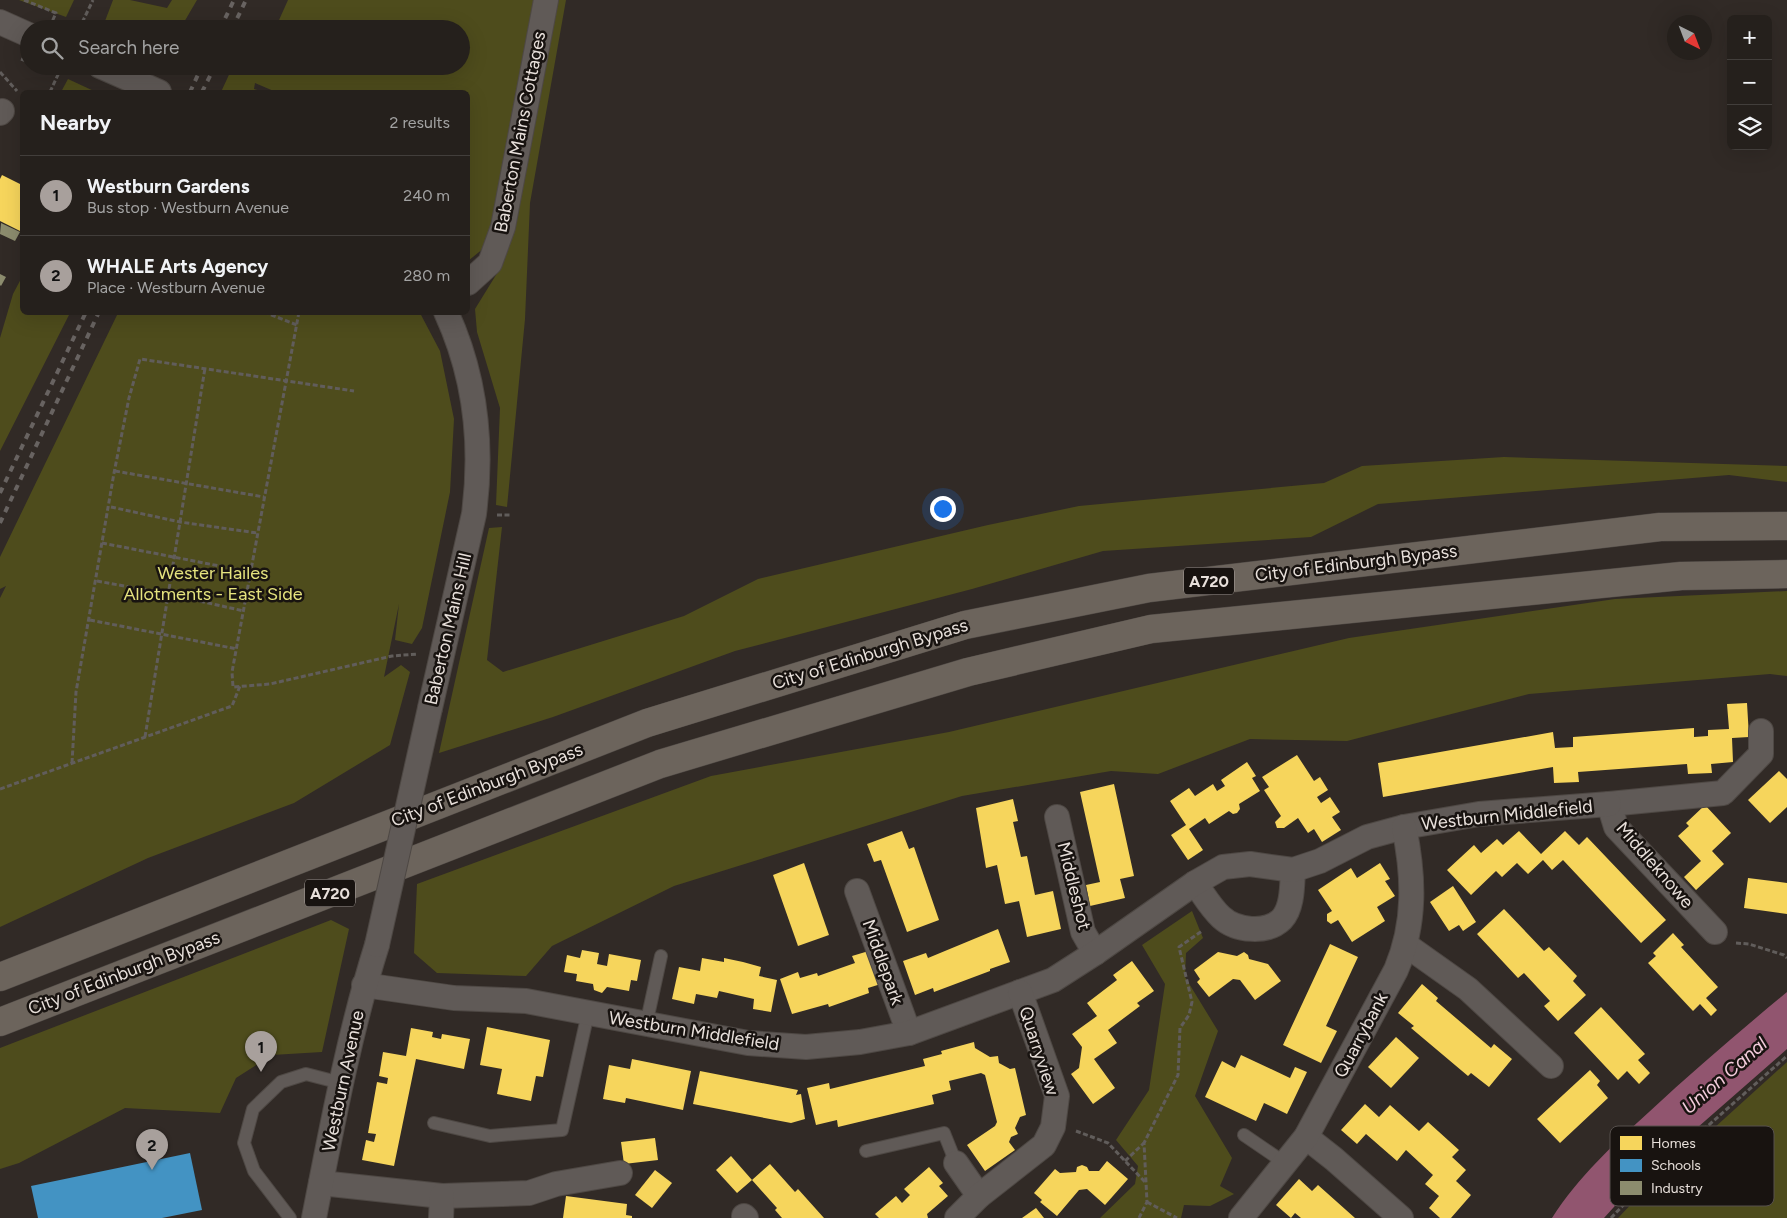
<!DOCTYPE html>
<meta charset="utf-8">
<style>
:root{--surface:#25201c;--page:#312d29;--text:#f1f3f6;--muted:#a3a3a3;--line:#423e3b;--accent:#a8a09c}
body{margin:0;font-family:Figtree,sans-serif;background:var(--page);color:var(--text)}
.controls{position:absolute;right:15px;top:15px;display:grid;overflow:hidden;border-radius:8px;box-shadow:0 5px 20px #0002}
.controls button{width:45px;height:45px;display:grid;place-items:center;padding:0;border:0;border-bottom:1px solid var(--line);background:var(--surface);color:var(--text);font:25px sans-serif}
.compass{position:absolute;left:1667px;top:15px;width:45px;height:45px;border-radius:50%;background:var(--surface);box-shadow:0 5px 20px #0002;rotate:138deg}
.you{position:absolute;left:942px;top:508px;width:18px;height:18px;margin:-12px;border:4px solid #fff;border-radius:50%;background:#1a73e8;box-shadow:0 0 0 8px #1a73e833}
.badge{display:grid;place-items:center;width:32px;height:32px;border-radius:50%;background:var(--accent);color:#111;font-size:16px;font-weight:700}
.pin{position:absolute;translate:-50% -41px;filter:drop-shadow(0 1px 2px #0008)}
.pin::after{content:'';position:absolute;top:26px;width:18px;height:15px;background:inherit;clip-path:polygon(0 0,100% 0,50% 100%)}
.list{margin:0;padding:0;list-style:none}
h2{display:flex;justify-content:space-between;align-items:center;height:65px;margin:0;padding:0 20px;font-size:21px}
h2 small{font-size:16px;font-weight:400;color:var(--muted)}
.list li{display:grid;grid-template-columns:32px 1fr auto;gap:15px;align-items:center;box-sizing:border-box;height:80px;padding:0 20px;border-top:1px solid var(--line)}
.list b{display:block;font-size:19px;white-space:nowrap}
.list p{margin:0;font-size:16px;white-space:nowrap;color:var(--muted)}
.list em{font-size:16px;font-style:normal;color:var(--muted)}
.icon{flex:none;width:28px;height:28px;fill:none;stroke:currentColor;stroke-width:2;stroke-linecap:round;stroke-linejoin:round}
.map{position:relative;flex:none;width:1787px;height:1218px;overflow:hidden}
.search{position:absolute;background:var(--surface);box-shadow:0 5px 20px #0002;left:20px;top:20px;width:450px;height:55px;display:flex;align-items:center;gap:12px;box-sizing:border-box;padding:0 18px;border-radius:28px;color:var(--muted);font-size:19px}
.panel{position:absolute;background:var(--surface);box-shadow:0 5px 20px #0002;left:20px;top:90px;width:450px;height:225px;border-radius:8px}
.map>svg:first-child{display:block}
.green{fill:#4e4c1c}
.water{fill:#91556f}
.homes{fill:#f6d55c}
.schools{fill:#4393c3}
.industry{fill:#8c8c6e}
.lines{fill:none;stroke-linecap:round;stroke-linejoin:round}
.service-casing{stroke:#4e4844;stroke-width:14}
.minor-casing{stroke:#4e4844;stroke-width:26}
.trunk-casing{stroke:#4e4844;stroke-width:29}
.path{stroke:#615d5b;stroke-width:3;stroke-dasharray:5 2.5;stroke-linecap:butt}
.service{stroke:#605a57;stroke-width:12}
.minor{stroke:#605a57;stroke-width:24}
.trunk{stroke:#6c645c;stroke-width:28}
.rail{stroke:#686361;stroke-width:4;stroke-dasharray:6 6;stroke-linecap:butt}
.minor-bridge-casing{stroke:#4e4844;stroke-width:26;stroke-linecap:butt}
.minor-bridge{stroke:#605a57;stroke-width:24}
.labels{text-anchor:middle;stroke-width:5;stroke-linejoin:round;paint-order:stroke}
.shield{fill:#181310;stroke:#aaa29e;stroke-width:1}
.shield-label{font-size:16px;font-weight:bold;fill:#e8e0db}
.street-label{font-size:18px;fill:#e8e0db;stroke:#181310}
.park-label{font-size:18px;fill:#e5e37e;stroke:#181310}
.water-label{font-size:19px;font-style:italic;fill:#f3cbdb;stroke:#181310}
.key{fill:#181310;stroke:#56504d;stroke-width:1}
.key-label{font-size:14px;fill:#e8e0db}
</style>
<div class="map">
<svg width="1787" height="1218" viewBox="0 0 1787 1218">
<rect width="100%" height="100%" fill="#312a26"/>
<g class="green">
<polygon points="19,0 74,0 66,17"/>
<polygon points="113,0 130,0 167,8 172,0 197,0 180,29 102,29"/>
<polygon points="288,0 566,0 530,203 525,319 507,507 496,505 500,408 477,332 475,309 504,262 484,248 468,261 468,92 276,92 255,83 254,89 264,92 221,92 233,66 461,66 461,29 275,29"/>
<polygon points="68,79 96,92 61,92"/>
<polygon points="22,277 22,312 70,313 0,451 0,338 13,294"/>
<polygon points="118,313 420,313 440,351 454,419 450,492 422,628 412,644 395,640 399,604 384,677 401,665 410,672 390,745 294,803 148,858 0,927 0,598 6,586 0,589 0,557"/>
<polygon points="1504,457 1787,466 1787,482 1729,475 1378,504 1311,537 1103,551 972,589 735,651 553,717 439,753 489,528 502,527 487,660 503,672 684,616 758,579 988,525 1079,506 1324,483 1362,466"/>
<polygon points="1787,591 1787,676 1770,674 1529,694 1347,741 1250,739 1158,774 1111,771 962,796 674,886 552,946 526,976 437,973 414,953 417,884 711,776 949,732 1349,638 1615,599"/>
<polygon points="1192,911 1203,938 1186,953 1185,977 1218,1031 1195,1096 1232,1158 1220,1186 1234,1194 1210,1206 1184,1205 1181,1218 1100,1218 1135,1184 1138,1166 1116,1140 1149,1090 1165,984 1142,945"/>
<polygon points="331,920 349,929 322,1052 272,1055 236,1078 220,1113 125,1108 19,1163 0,1169 0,1048"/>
<polygon points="1787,1062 1787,1218 1618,1218 1639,1196"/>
</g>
<path class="water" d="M1787 992V1049L1641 1177 1604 1218H1552C1578 1177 1614 1144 1649 1112 1694 1070 1740 1031 1787 992Z"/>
<g class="homes">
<polygon points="2,175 22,185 22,232 0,221 0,179"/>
<polygon points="1747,703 1749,737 1732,738 1733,762 1711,764 1712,773 1688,774 1687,764 1578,772 1579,782 1554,783 1553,767 1383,797 1378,763 1553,732 1555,748 1573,747 1573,737 1694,728 1694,737 1708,736 1708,730 1729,729 1727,704"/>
<polygon points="1297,755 1314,781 1320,777 1328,790 1317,797 1321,803 1330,797 1340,812 1332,817 1341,830 1322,842 1314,829 1308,833 1298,818 1284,828 1277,828 1275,822 1281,816 1264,790 1269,787 1262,777"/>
<polygon points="1247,762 1256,776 1252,778 1260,791 1239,804 1240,809 1237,813 1233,814 1229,811 1209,824 1205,818 1189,829 1203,850 1188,860 1171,835 1186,825 1170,801 1189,788 1195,796 1213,784 1217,791 1225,786 1221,780"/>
<polygon points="1779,771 1787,779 1787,807 1770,823 1748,800"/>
<polygon points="1114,784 1134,876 1120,879 1125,898 1090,906 1086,885 1100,882 1080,792"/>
<polygon points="1013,799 1018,821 1013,822 1021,857 1027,856 1035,895 1053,891 1061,929 1027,937 1019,901 1005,904 997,865 986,868 976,808"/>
<polygon points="1705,805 1731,833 1712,851 1724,864 1696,890 1684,877 1701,861 1678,836 1689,826 1686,823"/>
<polygon points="902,831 909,849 914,847 939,920 907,932 881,860 874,862 867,844"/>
<polygon points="1519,831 1541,854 1565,831 1579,845 1587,837 1666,920 1641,943 1563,860 1552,870 1543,860 1528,874 1517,863 1502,877 1496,871 1471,895 1447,870 1474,845 1481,853 1497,839 1503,845"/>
<polygon points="804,863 829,935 798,946 773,875"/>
<polygon points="1380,863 1390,879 1385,881 1395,896 1377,907 1385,921 1352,942 1338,920 1331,924 1327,921 1327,914 1332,911 1318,890 1351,868 1357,878"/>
<polygon points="1748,878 1787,883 1787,914 1744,908"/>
<polygon points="1453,886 1476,922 1463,931 1459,925 1449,931 1430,902"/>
<polygon points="1504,909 1544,951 1549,947 1577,976 1573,981 1586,995 1558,1021 1544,1006 1550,1001 1524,973 1518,978 1477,934"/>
<polygon points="998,929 1010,962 990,969 990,971 934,992 933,988 915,995 903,961 926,953 928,958"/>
<polygon points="1673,933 1684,945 1681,947 1718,987 1706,998 1717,1010 1711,1016 1700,1004 1693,1011 1648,963 1656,956 1653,953"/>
<polygon points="1330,944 1358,957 1326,1026 1337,1031 1321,1063 1283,1045"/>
<polygon points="582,950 599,953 597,964 607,966 609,954 641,960 637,981 631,980 629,991 607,987 602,993 594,990 593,984 576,981 577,974 564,972 567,955 580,958"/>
<polygon points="872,950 884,983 868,988 869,993 829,1007 828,1004 792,1014 780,979 798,972 800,978 817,973 818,976 855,963 852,956"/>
<polygon points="1218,952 1237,956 1244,952 1248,955 1249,959 1268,964 1281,981 1255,1000 1240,980 1233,979 1209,997 1197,982 1200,979 1194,970"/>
<polygon points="702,958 724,962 724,958 743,962 761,967 759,976 777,980 771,1012 753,1009 754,999 719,991 717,998 696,994 694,1004 672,999 679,967 700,971"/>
<polygon points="1132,961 1154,991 1137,1003 1140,1006 1108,1030 1117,1043 1094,1059 1115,1088 1093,1104 1071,1074 1079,1068 1082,1047 1072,1034 1097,1016 1087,1003 1117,980 1113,975"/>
<polygon points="1422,984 1438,998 1436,1001 1491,1048 1494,1044 1512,1059 1489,1087 1471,1073 1468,1076 1411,1028 1414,1026 1398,1013"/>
<polygon points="1601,1007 1645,1054 1638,1060 1650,1073 1639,1084 1627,1071 1618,1080 1574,1033"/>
<polygon points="487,1027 550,1040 543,1077 536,1076 531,1101 497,1094 502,1069 480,1065"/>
<polygon points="411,1028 433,1032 432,1037 441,1039 442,1034 470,1039 464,1069 416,1059 394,1166 362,1160 366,1140 374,1142 376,1134 368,1133 377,1082 387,1084 388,1078 379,1076 383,1052 406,1056"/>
<polygon points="1396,1037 1419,1058 1391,1088 1368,1067"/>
<polygon points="974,1042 975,1048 990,1057 998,1056 999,1063 1010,1069 1015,1068 1026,1115 1020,1117 1015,1128 1018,1134 1011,1137 1009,1142 1015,1150 985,1171 967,1145 995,1126 997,1122 985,1075 981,1073 949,1081 951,1090 932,1095 934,1104 838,1127 837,1120 816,1125 807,1088 829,1083 830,1089 925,1066 923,1059 942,1054 941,1051"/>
<polygon points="1241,1055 1290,1078 1295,1067 1307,1072 1287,1114 1264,1103 1256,1121 1205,1097 1222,1061 1235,1068"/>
<polygon points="632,1059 691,1071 683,1110 626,1098 625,1103 603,1099 609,1065 630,1069"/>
<polygon points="1590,1070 1600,1081 1597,1085 1608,1098 1560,1143 1537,1119"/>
<polygon points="700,1071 798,1090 796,1095 801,1094 805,1119 791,1123 693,1104"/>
<polygon points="1365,1104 1379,1117 1390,1105 1419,1131 1428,1122 1459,1150 1452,1157 1466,1170 1456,1181 1471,1195 1451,1218 1440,1218 1429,1208 1439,1196 1425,1184 1433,1175 1406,1150 1397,1161 1366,1134 1357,1144 1341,1130"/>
<polygon points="655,1138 658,1160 624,1164 621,1142"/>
<polygon points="731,1156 752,1180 770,1164 795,1192 798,1189 824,1218 782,1218 775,1210 777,1208 752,1180 737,1193 716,1170"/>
<polygon points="1107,1161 1128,1179 1105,1205 1087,1189 1079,1190 1057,1216 1040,1202 1042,1200 1034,1193 1055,1169 1060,1173 1076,1172 1077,1167 1082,1165 1087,1167 1089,1171 1099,1171"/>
<polygon points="929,1167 943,1183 939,1186 948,1196 927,1214 928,1218 879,1218 875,1214 896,1196 902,1203 910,1195 904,1189"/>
<polygon points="655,1170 672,1183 652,1208 635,1195"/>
<polygon points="1299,1179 1312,1191 1318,1185 1355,1218 1301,1218 1295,1213 1291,1218 1276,1205"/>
<polygon points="566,1196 627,1204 626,1215 632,1216 632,1218 563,1218"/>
<polygon points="1036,1208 1044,1218 1022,1218"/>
</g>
<polygon class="schools" points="190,1153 202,1210 162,1218 38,1218 31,1186"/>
<g class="industry">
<polygon points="1,223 20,232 15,241 0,234"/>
<polygon points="0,274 6,277 1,286 0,285"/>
</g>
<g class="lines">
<g class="service-casing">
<g id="service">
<polyline points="646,1025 661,956"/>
<polyline points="434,1123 490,1136 562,1130 588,1013"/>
<polyline points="1244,1135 1285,1163"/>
<polyline points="866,1151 944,1133 956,1163"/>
<polyline points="290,1218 254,1171 244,1143 253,1109 281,1082 306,1074 341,1083"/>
</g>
</g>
<g class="minor-casing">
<g id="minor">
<polyline points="0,22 29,35"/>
<polyline points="100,66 159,92"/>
<polyline points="0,113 2,111"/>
<polyline points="468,283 490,263 503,227 546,0"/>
<path d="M430 708 474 514C483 444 476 377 446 312"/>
<polyline points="1057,817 1083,932 1095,953"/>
<path d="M1195 883C1203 894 1211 908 1221 917 1236 931 1267 934 1282 919 1293 907 1292 884 1293 870"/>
<polyline points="857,891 909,1033"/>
<polyline points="1715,932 1616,827 1609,804 1723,793 1761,754 1761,731"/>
<polyline points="1406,945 1468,989 1551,1066"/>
<polyline points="364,985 454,998 526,1001 748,1043 806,1047 860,1042 909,1033 1053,980 1095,953 1195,883 1223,867 1250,864 1293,870 1320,861 1367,837 1404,827 1479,814 1609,804"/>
<polyline points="1306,1137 1334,1159 1401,1218"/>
<polyline points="956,1163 979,1196"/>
<polyline points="321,1183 442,1196 529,1193 556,1184 620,1173"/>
<polyline points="744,1216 746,1218"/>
<path d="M314 1218C332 1126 349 1034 377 945"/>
<polyline points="441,1218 442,1196"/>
<polyline points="957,1218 979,1196 1044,1145 1053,1127 1057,1096 1020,992"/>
<path d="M1241 1218 1306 1137 1396 970C1416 923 1414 876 1404 827"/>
</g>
</g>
<g class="trunk-casing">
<g id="trunk">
<polyline points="0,977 647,723 965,625 1149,588 1660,527 1787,526"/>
<polyline points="0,1022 660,764 968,672 1151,629 1681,576 1787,574"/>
</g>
</g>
<g class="path">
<polyline points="24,0 56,13 51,24"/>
<polyline points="79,29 93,0"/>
<polyline points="21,59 29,62"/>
<polyline points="38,66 42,66"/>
<polyline points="0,72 17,91"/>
<polyline points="50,92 62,66"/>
<polyline points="264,312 297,325"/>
<polyline points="299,312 232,672 233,687 270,684 392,656 418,654"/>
<polyline points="115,471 264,497"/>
<polyline points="111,507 180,522 257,533"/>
<polyline points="497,515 510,515"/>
<polyline points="102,543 250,572"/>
<polyline points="97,581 168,594 244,611"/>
<polyline points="90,620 237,649"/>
<polyline points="145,737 205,368"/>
<polyline points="72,763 76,692 114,473 129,398 140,359 354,391"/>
<polyline points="0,789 232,706 240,686"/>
<polyline points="1736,943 1749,944 1784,955 1787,958"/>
<polyline points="1076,1131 1108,1143 1145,1182"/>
<polyline points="1125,1161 1144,1143"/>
<polyline points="1147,1202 1177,1218"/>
<polyline points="1139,1218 1147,1202 1144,1143 1178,1075 1180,1028 1189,1015 1192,1002 1179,947 1202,931"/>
<polyline points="1611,1218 1651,1176 1787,1056"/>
</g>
<use href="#service" class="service"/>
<use href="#minor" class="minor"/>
<use href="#trunk" class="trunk"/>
<g class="rail">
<polyline points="220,29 234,0"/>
<polyline points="232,29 246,0"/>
<polyline points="190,92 202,66"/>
<polyline points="202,92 215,66"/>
<polyline points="0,493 86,312"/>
<polyline points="0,523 99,312"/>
</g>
<g class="minor-bridge-casing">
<polyline id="minor-bridge" points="377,945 430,708"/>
</g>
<use href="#minor-bridge" class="minor-bridge"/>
</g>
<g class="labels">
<g class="shield">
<rect x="1184" y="567.5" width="50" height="27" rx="4"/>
<rect x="305" y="879.5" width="50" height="27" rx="4"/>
</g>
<g class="shield-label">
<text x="1209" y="587">A720</text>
<text x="330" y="899">A720</text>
</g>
<g class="street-label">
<text transform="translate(520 132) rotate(-79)" y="6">Baberton Mains Cottages</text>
<text transform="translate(1356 563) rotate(-7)" y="6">City of Edinburgh Bypass</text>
<text transform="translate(448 629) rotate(-77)" y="6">Baberton Mains Hill</text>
<text transform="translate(870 654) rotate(-17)" y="6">City of Edinburgh Bypass</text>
<text transform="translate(487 785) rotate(-21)" y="6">City of Edinburgh Bypass</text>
<text transform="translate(1507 815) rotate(-6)" y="6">Westburn Middlefield</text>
<text transform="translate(1655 865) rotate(49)" y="6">Middleknowe</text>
<text transform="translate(1074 886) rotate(76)" y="6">Middleshot</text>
<text transform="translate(883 962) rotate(70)" y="6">Middlepark</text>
<text transform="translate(124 973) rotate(-21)" y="6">City of Edinburgh Bypass</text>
<text transform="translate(694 1031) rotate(9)" y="6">Westburn Middlefield</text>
<text transform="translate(1361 1035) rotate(-62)" y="6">Quarrybank</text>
<text transform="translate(1039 1051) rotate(72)" y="6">Quarryview</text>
<text transform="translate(343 1081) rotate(-78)" y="6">Westburn Avenue</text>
</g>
<g class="park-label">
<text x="213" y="579">Wester Hailes<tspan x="213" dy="21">Allotments - East Side</tspan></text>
</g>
<g class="water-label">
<text transform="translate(1724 1075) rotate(-41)" y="7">Union Canal</text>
</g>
</g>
<rect x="1610" y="1126" width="164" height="80" rx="8" class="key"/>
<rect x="1620" y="1136" width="22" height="14" fill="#f6d55c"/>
<rect x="1620" y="1159" width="22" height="13" fill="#4393c3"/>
<rect x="1620" y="1181" width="22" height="14" fill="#8c8c6e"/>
<g class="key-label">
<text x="1651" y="1148">Homes</text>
<text x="1651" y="1170">Schools</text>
<text x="1651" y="1193">Industry</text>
</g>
</svg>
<div class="controls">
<button>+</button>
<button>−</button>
<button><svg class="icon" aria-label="layers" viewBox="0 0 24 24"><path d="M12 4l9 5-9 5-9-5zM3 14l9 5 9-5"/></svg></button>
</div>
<svg class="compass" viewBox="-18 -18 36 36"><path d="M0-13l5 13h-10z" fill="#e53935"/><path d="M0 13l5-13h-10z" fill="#a3a3a3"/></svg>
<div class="you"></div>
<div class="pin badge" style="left:261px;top:1072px">1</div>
<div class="pin badge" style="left:152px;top:1170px">2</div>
<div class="search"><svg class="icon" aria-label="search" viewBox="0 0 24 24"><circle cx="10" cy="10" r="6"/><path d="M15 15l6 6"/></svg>Search here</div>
<section class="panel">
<h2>Nearby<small>2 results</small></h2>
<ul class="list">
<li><span class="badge">1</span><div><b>Westburn Gardens</b><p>Bus stop · Westburn Avenue</p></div><em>240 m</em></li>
<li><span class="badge">2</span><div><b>WHALE Arts Agency</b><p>Place · Westburn Avenue</p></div><em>280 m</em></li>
</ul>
</section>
</div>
